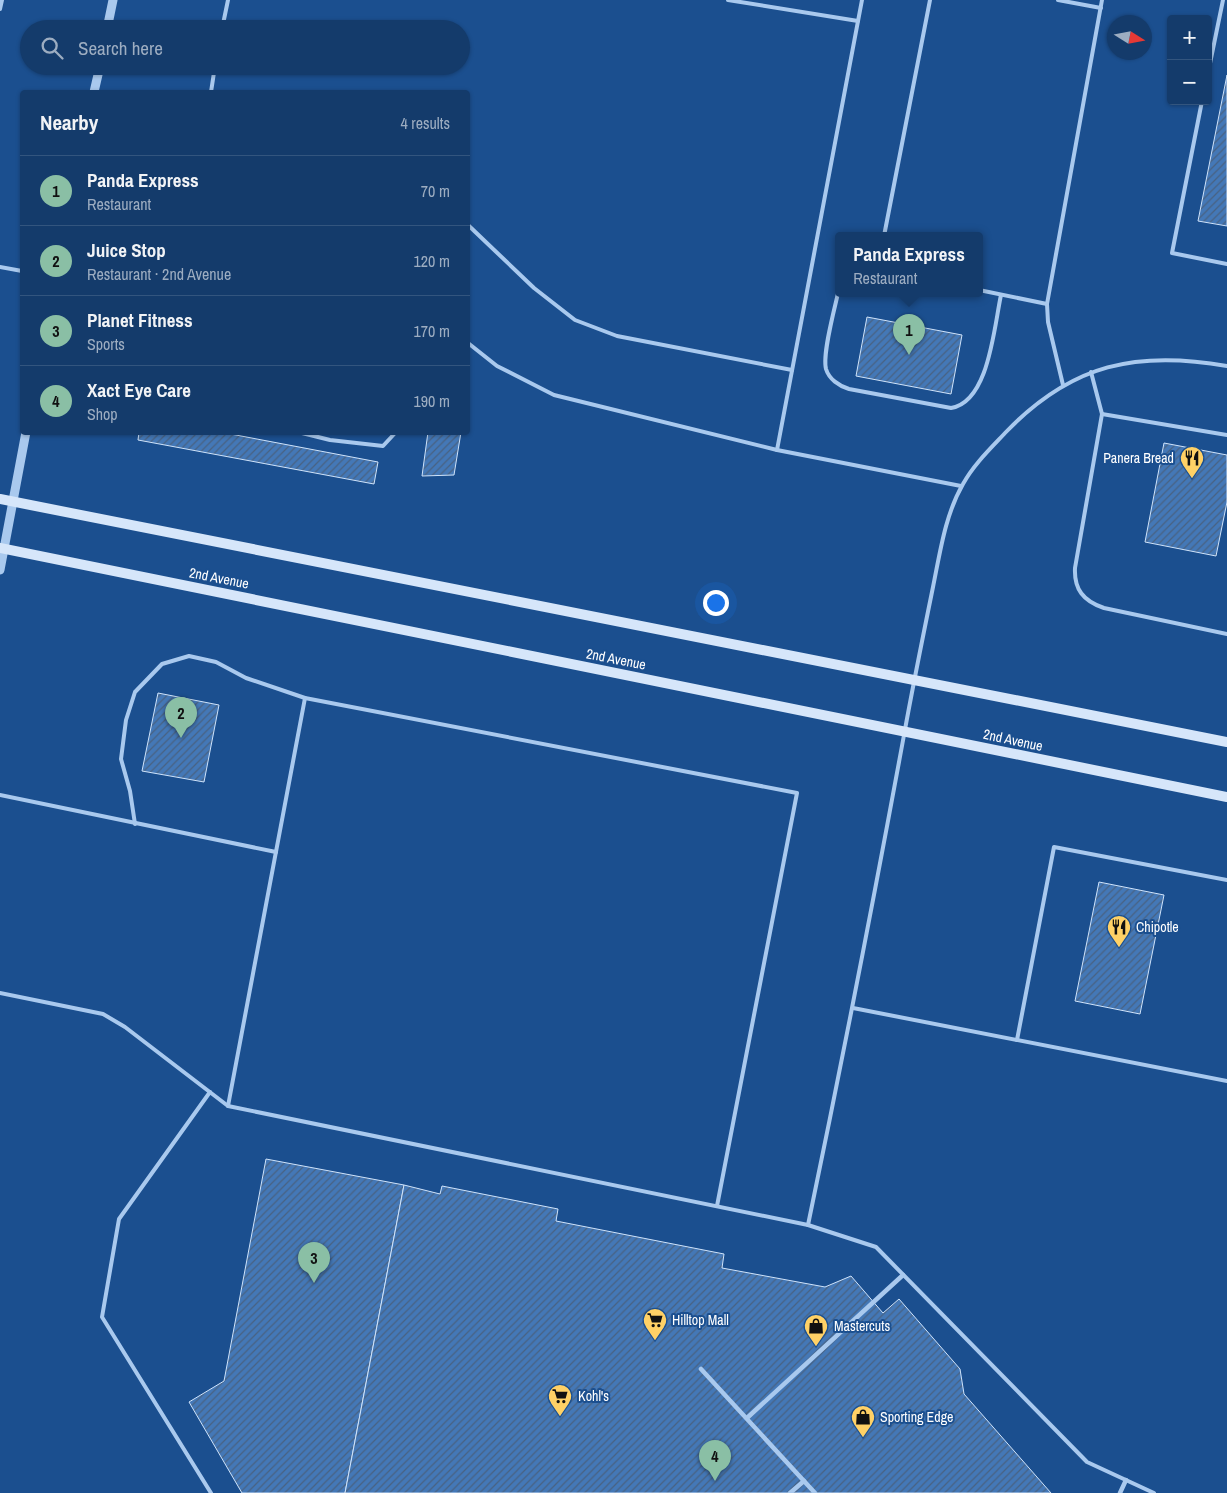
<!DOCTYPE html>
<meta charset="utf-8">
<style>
:root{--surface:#143b6b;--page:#1d4271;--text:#f1f3f6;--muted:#9dadc1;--line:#33557e;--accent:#8abfa5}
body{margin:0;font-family:"Archivo Narrow",sans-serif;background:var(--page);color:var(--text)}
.controls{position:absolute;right:15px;top:15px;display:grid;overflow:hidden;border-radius:5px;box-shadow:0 1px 4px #0004}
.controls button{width:45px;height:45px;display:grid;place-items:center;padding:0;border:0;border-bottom:1px solid var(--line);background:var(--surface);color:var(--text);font:25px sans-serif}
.compass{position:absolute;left:1107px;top:15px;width:45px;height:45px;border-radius:50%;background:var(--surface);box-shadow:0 1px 4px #0004;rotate:101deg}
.you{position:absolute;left:715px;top:602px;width:18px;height:18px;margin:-12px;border:4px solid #fff;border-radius:50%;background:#1a73e8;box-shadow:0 0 0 8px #1a73e833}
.badge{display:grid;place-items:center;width:32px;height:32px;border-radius:50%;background:var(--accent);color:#111;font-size:16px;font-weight:700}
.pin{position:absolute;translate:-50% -41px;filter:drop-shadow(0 1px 2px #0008)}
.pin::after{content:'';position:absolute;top:26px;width:18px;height:15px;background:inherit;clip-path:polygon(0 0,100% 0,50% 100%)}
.popup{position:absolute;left:835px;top:232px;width:148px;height:65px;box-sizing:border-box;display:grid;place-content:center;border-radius:5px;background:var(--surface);filter:drop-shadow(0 1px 4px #0005);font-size:16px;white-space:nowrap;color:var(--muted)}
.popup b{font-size:19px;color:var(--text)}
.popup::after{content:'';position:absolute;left:50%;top:100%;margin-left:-10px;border:10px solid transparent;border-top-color:var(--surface)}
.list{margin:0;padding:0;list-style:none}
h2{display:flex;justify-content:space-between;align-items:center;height:65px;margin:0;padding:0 20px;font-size:21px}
h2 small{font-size:16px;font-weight:400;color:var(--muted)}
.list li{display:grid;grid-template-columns:32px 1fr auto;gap:15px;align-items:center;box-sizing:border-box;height:70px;padding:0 20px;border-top:1px solid var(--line)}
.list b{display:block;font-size:19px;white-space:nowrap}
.list p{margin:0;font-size:16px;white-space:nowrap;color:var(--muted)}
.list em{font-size:16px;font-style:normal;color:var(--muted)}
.icon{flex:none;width:28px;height:28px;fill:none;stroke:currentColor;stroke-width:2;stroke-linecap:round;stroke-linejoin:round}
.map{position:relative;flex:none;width:1227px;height:1493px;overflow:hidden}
.search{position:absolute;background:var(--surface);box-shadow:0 1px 4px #0004;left:20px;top:20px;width:450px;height:55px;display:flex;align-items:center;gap:12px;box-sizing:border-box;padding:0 18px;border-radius:28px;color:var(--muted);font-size:19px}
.panel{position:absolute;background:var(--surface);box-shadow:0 1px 4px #0004;left:20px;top:90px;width:450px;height:345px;border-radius:5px}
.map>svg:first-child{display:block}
.building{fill:url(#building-hatch);stroke:#cfe3fa}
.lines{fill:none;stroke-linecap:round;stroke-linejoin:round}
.service{stroke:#a9c9ee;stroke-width:4}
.pedestrian{stroke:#a9c9ee;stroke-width:4.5}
.tertiary{stroke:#a9c9ee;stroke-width:9}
.secondary{stroke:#d6e6fa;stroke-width:10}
.labels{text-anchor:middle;stroke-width:4;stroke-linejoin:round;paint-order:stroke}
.poi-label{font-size:14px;fill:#fff;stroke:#1b4f8f;text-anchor:start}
.street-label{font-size:14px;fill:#fff;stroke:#1b4f8f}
</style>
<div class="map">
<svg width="1227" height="1493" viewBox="0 0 1227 1493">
<defs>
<pattern id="building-hatch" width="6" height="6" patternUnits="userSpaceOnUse" patternTransform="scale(1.25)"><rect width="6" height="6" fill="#4478b7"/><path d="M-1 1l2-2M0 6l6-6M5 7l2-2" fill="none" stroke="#486282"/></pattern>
</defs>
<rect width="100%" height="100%" fill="#1b4f8f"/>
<g class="building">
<polygon points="1227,75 1227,226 1198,221"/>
<polygon points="867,317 962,335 951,394 856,376"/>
<polygon points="139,432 220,432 378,462 374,484 138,440"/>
<polygon points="428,432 461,432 454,475 422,476"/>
<polygon points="1164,443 1227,455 1227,502 1216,556 1145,542"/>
<polygon points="158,693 219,705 204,782 142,771"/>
<polygon points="1099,882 1164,895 1140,1014 1075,1001"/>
<polygon points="266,1159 404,1185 345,1493 242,1493 189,1402 224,1381"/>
<polygon points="404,1185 440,1194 442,1186 558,1209 556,1221 724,1254 722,1268 825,1287 851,1276 883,1313 899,1299 960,1369 964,1394 1051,1493 345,1493"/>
</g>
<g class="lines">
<g class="service">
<polyline points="728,0 858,21"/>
<polyline points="1058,0 1101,8"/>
<polyline points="0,9 2,0"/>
<polyline points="222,29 228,0"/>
<polyline points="1208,73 1223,0"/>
<polyline points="211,92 215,66"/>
<polyline points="1202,101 1172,253 1227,264"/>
<polyline points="468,225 534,288 575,320 617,336 792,370"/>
<polyline points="884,236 930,0"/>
<polyline points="0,267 22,271"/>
<path d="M839 289C835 307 822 354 826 369 829 379 839 386 849 389L951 408C989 402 994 327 1001 295"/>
<polyline points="979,290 1047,304"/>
<polyline points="468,343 497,366 554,395 777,450 961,486"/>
<path d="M1091 372 1102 414 1075 568C1074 589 1083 601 1104 608L1227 634"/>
<polyline points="1063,385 1048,322 1047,304 1102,0"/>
<polyline points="1102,414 1227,435"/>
<polyline points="298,432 330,440 383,446 396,432"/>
<polyline points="777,450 862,0"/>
<polyline points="0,795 276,852"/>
<polyline points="135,824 130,791 121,759 126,720 135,692 162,664 189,656 216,662 246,678 305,698 797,793 717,1206"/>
<polyline points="0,993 103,1014 125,1027 228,1106 808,1225 876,1247 1087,1462 1154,1493"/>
<polyline points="853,1008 1227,1081"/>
<polyline points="1017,1040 1054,847 1227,880"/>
<polyline points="210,1092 119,1219 102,1317 211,1493"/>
<polyline points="228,1106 305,698"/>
<path d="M808 1225C842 1062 874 898 904 735 913 685 923 636 933 587 940 553 945 515 963 484 974 464 991 448 1007 431 1072 364 1137 350 1227 366"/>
</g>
<g class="pedestrian">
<polyline points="701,1369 815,1493"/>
<polyline points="747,1418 903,1275"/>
<polyline points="790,1493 804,1481"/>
<polyline points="1120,1493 1126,1480"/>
</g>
<g class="tertiary">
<polyline points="107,29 113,0"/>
<polyline points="94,92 100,66"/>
<polyline points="0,570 26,432"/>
</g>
<g class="secondary">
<polyline points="0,499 1227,742"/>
<polyline points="0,548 1227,797"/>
</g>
</g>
<defs>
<g id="restaurant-pin" transform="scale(1.25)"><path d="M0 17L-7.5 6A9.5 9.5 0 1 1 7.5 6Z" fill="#ffd166" stroke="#1b4f8f"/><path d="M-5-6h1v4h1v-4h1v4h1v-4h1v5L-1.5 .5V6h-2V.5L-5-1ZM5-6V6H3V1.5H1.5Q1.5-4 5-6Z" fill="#111"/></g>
<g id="supermarket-pin" transform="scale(1.25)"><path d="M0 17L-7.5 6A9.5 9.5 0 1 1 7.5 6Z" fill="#ffd166" stroke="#1b4f8f"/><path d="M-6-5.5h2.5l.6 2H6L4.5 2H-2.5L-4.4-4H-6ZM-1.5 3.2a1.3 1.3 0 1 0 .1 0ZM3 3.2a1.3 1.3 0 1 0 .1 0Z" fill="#111"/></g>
<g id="shop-pin" transform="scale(1.25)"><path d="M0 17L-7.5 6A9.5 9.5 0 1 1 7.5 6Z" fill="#ffd166" stroke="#1b4f8f"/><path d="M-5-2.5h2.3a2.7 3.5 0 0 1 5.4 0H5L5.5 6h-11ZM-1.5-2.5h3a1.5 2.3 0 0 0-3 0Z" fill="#111"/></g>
</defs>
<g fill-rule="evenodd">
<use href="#restaurant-pin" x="1192" y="458"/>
<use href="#restaurant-pin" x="1119" y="927"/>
<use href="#supermarket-pin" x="655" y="1320"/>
<use href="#shop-pin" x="816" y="1326"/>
<use href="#supermarket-pin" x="560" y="1396"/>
<use href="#shop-pin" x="863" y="1417"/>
</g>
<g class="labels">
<g class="poi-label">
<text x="1174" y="463" text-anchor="end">Panera Bread</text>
<text x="1136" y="932">Chipotle</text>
<text x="672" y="1325">Hilltop Mall</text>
<text x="834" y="1331">Mastercuts</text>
<text x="578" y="1401">Kohl's</text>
<text x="880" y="1422">Sporting Edge</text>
</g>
<g class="street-label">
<text transform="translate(219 578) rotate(11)" y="5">2nd Avenue</text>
<text transform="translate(616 659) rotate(11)" y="5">2nd Avenue</text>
<text transform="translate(1013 740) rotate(12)" y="5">2nd Avenue</text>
</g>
</g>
</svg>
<div class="controls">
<button>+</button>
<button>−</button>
</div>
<svg class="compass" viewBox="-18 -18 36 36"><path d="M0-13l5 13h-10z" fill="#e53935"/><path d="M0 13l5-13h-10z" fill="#9dadc1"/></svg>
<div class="you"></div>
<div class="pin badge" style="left:909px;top:355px">1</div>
<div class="popup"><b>Panda Express</b>Restaurant</div>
<div class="pin badge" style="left:181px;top:738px">2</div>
<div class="pin badge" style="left:314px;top:1283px">3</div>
<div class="pin badge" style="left:715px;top:1481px">4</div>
<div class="search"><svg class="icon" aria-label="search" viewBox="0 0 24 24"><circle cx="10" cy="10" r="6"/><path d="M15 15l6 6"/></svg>Search here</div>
<section class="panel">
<h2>Nearby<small>4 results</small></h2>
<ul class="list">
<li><span class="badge">1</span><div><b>Panda Express</b><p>Restaurant</p></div><em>70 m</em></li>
<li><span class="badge">2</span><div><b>Juice Stop</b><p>Restaurant · 2nd Avenue</p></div><em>120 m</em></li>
<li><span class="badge">3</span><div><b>Planet Fitness</b><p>Sports</p></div><em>170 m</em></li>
<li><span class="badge">4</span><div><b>Xact Eye Care</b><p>Shop</p></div><em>190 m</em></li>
</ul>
</section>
</div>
